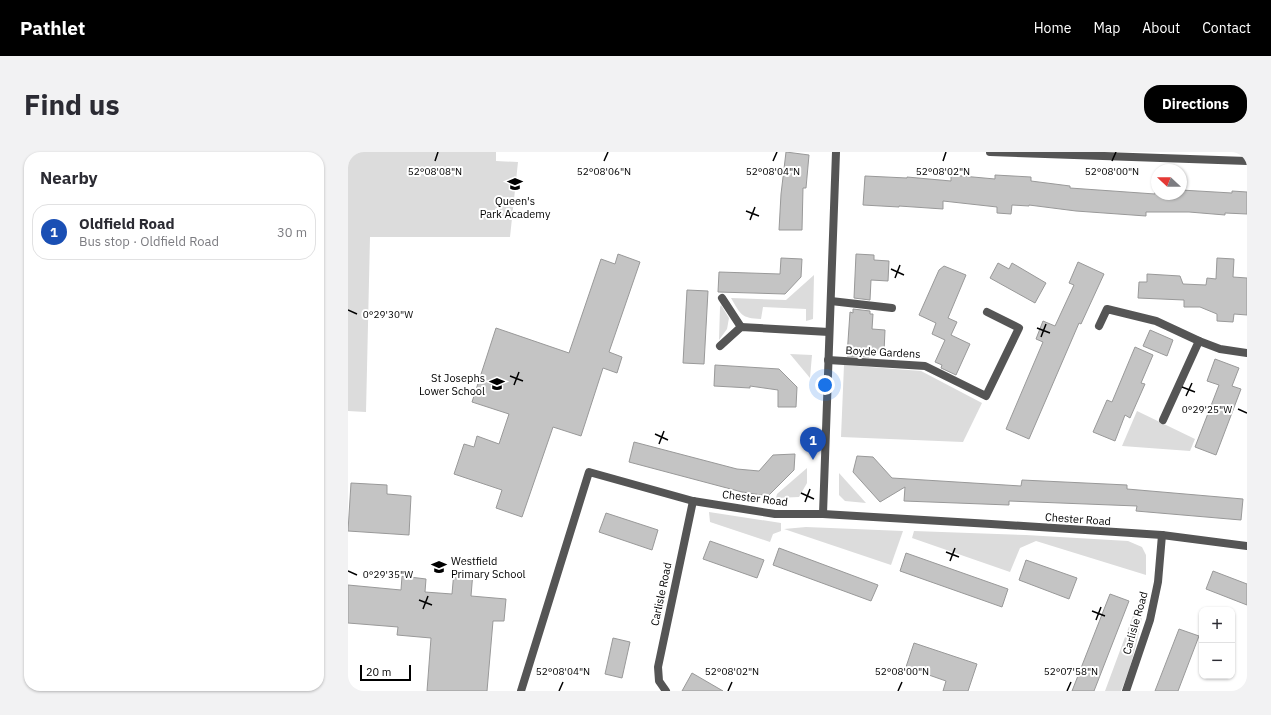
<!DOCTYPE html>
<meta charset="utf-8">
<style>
:root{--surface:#fff;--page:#f2f2f3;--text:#2b2b33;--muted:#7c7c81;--line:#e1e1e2;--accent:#000}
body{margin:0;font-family:"IBM Plex Sans",sans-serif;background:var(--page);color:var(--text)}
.controls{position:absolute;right:12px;bottom:12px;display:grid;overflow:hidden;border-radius:8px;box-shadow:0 1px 3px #0004}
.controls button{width:36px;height:36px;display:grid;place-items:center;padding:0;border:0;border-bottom:1px solid var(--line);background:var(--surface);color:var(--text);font:20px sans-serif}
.compass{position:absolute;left:803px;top:12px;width:36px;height:36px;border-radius:50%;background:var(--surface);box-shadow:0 1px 3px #0004;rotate:292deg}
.scale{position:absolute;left:12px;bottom:10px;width:51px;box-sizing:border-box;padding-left:4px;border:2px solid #000;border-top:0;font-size:11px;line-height:14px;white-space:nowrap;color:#000;-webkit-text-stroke:3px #fff;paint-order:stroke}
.you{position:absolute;left:477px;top:233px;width:14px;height:14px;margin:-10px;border:3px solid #fff;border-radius:50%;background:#1a73e8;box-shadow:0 0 0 6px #1a73e833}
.badge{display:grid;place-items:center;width:26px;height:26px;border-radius:50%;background:var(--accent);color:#fff;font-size:13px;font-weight:700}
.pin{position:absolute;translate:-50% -33px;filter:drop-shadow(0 1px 2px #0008)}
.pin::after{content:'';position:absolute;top:21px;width:14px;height:12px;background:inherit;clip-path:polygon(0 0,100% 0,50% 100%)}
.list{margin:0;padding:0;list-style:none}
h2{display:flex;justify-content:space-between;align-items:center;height:52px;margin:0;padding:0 16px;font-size:17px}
h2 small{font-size:13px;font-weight:400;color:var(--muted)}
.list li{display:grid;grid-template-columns:26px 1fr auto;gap:12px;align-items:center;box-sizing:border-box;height:56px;margin:0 8px 8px;padding:0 8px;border:1px solid var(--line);border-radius:16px}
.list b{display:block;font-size:15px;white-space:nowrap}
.list p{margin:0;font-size:13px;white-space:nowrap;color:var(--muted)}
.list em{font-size:13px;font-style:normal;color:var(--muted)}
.map{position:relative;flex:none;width:899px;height:539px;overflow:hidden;border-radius:16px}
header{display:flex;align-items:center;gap:24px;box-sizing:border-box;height:56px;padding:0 20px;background:var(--accent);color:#fff}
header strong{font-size:19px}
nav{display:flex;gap:22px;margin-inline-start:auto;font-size:14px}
.intro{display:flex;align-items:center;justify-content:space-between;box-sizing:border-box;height:96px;padding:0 24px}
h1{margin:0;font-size:28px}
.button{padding:10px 18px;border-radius:16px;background:var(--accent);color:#fff;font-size:14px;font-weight:700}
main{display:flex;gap:24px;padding:0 24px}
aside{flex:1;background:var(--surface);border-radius:16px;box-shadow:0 1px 3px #0004}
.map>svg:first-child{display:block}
.green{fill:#dcdcdc}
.building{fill:#c4c4c4;stroke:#999}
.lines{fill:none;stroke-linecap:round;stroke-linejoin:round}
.street{stroke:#555;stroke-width:8}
.ticks{fill:none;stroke:#000;stroke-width:1.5}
.labels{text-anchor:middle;stroke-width:4;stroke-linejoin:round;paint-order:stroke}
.poi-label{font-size:11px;fill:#000;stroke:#fff}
.street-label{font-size:11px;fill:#000;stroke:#fff}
.ticks-label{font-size:10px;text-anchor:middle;fill:#000;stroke:#fff;stroke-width:4;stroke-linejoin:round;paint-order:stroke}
</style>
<header>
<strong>Pathlet</strong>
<nav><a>Home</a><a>Map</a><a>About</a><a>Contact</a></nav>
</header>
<div class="intro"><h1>Find us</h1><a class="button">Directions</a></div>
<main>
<aside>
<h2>Nearby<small></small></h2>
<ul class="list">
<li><span class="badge" style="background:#1a4fb4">1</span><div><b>Oldfield Road</b><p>Bus stop · Oldfield Road</p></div><em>30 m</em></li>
</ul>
</aside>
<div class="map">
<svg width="899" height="539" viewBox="0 0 899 539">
<rect width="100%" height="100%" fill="#fff"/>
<g class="green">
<polygon points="0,0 148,0 148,9 170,10 162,85 22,85 18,260 0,259"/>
<path d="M466 123 465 167 458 169V157L415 155 413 167C393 166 393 163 383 146L438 148Z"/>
<polygon points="373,153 381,166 379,177 371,188 372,155"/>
<polygon points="442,202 464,203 462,226"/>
<polygon points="496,213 573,219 634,251 615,290 493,285"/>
<polygon points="789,259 847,287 842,299 774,294"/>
<polygon points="459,316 459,331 451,345 428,346 429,342"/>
<polygon points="491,321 518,351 497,349 491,343"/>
<polygon points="361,360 433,371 433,379 425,382 422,390 362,370"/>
<polygon points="458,375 555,379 543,413 436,377"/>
<polygon points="566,379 678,383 780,389 794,395 798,403 798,423 688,389 672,396 662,420 564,386"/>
<path d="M793 442 798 444C792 476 786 509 773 539H757Z"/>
</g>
<g class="building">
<polygon points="438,0 461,3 458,36 455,36 454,78 431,78 433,42"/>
<polygon points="603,23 647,27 647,23 683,25 683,29 722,34 722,36 807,42 807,37 809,37 809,42 833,42 833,38 884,41 884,39 899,40 899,62 877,61 877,63 841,60 798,60 798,64 728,59 681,53 681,54 664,53 663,62 649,61 649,55 595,49 595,57 551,54 551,55 515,53 517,24 559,26 559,25 603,29"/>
<polygon points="270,102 292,110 261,200 274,205 269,221 255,216 233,284 205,275 174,365 148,356 154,338 106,322 116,292 126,295 129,284 151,292 161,262 124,250 148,176 221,201 253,107 267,112"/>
<polygon points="508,102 526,103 526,108 541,109 540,129 523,128 522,148 506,146"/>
<polygon points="433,106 454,107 453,125 437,142 370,140 371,120 432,122"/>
<polygon points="869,106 886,107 885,125 899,126 899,163 886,162 885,170 869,169 869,162 852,155 836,155 836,148 790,146 791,130 799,130 799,122 832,124 835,132 858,133 859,126 868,127"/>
<polygon points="730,110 756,122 733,172 731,171 681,287 658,277 695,190 688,187 695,169 707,174 726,133 721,131"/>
<polygon points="650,111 661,117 664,111 698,131 687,151 642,126"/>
<polygon points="596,114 618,123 600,166 609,170 603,183 622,192 608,223 593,216 594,213 587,210 597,188 584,182 588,171 571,163 591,118"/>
<polygon points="339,138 360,139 356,212 335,211"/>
<polygon points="505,157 522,159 522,162 525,162 524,177 537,178 536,200 521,199 521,205 499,204 502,160 505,161"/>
<polygon points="802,178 825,188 819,204 795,194"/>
<polygon points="787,195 805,203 793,231 797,232 782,266 777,263 767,289 745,280 759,248 764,250"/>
<polygon points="867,207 891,216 884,234 893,237 868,303 847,295 871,233 859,229"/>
<polygon points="367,213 431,217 449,235 448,255 430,255 430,238 402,234 402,236 366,234"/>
<polygon points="286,290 389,317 411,319 425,303 447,302 446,318 420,344 394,340 281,310"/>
<polygon points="509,304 525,305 544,326 673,334 674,328 779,333 779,337 895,347 893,368 788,359 789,354 661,349 661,353 556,349 557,335 532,350 505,320"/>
<polygon points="3,331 39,333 39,342 63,344 61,383 0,379"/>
<polygon points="258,361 310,378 304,398 251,380"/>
<polygon points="362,389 416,408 409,426 355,407"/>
<polygon points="431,396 530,433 523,449 425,413"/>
<polygon points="558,401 660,437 654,455 552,419"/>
<polygon points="678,408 729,426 721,447 671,428"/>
<polygon points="106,419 125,420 123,444 158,447 156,469 145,469 139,539 79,539 83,486 49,483 50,475 0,471 0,433 53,438 54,424 78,427 77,440 104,442"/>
<polygon points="865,419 899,432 899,453 858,437"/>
<polygon points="762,442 781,449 746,539 724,539"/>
<polygon points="831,477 851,484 830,539 807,539"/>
<polygon points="265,486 282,490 274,526 257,522"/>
<polygon points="566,491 629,512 620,539 595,539 598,529 558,515"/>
<polygon points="344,521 375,539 334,539"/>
</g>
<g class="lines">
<g class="street">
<polyline points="642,0 899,9"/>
<polyline points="374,146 393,175"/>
<polyline points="483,149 544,156"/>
<polyline points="751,174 759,157 808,169 851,189 872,197 899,201"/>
<polyline points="372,194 393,175 481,180"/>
<polyline points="480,208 577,214 638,244 671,176 639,160"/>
<polyline points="815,268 851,189"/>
<polyline points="475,362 488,0"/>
<polyline points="173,539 241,320 345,349 427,362 475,362 643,372 814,383 899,394"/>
<polyline points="318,539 311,529 310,515 345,349"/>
<polyline points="778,539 802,468 810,430 814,383"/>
</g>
</g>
<path class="ticks" d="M87 9 90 0M256 9 260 0M425 9 429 0M595 9 598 0M764 9 768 0M398 59 411 64M402 68 407 55M543 117 556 123M547 126 552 113M0 158 9 162M689 176 702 181M693 185 698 172M162 224 175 229M166 233 171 220M834 235 847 240M838 244 844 231M890 257 899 261M307 282 320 288M311 292 316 279M453 341 466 347M457 350 462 337M598 400 611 405M602 409 607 396M0 419 9 423M71 448 84 453M75 457 80 444M744 459 757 464M748 468 753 455M211 539 215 530M380 539 384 530M550 539 554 530M719 539 723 530"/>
<defs>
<g id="school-bare" transform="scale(1.2)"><path d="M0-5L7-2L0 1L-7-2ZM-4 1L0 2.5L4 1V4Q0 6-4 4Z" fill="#000" stroke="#fff" stroke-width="2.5" paint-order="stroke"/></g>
</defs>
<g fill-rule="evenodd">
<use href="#school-bare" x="167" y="32"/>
<use href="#school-bare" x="149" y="232"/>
<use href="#school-bare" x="91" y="415"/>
</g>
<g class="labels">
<g class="poi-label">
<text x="167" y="53">Queen's<tspan x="167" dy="13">Park Academy</tspan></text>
<text x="137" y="230" text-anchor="end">St Josephs<tspan x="137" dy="13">Lower School</tspan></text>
<text x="103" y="413" text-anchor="start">Westfield<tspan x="103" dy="13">Primary School</tspan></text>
</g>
<g class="street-label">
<text transform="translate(535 200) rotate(3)" y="4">Boyde Gardens</text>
<text transform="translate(407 346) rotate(7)" y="4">Chester Road</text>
<text transform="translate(730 367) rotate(4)" y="4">Chester Road</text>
<text transform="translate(313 442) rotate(-78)" y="4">Carlisle Road</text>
<text transform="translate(787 471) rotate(-74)" y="4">Carlisle Road</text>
</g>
</g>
<g class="ticks-label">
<text x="256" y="23">52°08'06"N</text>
<text x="425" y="23">52°08'04"N</text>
<text x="595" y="23">52°08'02"N</text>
<text x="87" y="23">52°08'08"N</text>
<text x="764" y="23">52°08'00"N</text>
<text x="40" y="166">0°29'30"W</text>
<text x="859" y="261">0°29'25"W</text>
<text x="40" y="426">0°29'35"W</text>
<text x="215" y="523">52°08'04"N</text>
<text x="384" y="523">52°08'02"N</text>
<text x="554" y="523">52°08'00"N</text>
<text x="723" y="523">52°07'58"N</text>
</g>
</svg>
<div class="controls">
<button>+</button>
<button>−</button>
</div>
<svg class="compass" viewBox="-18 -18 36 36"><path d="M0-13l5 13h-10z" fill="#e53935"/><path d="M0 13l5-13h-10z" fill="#7c7c81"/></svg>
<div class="scale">20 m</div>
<div class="you"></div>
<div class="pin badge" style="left:465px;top:308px;background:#1a4fb4">1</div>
</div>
</main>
